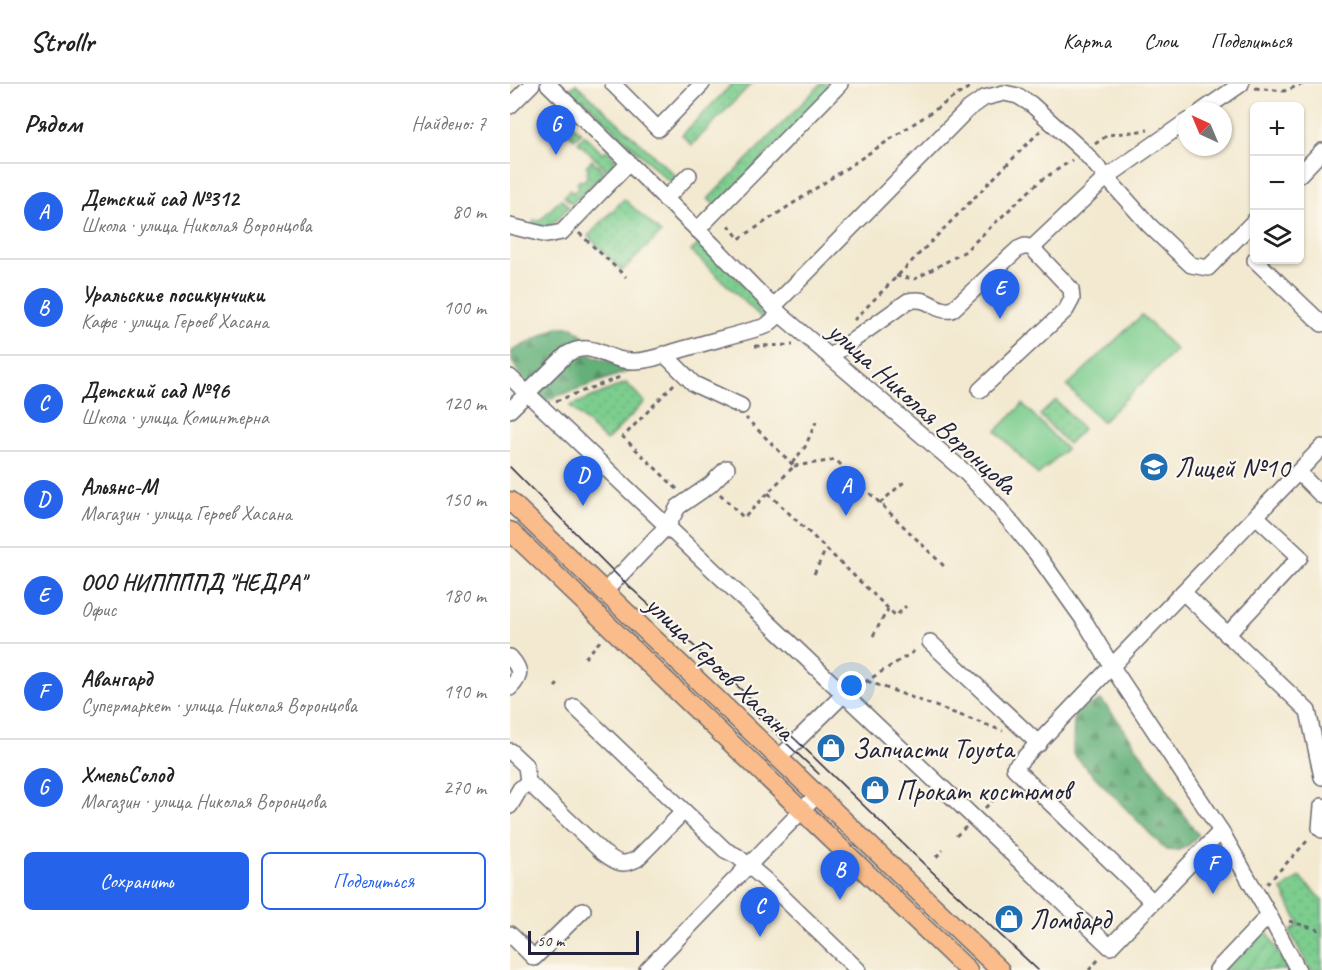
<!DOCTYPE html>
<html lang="ru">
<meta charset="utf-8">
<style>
:root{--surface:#fff;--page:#f2f2f2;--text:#222;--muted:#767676;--line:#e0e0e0;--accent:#2563eb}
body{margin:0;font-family:Caveat,sans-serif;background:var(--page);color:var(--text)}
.controls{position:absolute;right:18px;top:18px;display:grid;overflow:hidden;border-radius:9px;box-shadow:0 2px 4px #0004}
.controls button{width:54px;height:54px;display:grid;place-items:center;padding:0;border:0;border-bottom:2px solid var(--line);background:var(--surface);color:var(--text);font:30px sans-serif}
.compass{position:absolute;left:668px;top:18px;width:54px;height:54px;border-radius:50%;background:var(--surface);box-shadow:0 2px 4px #0004;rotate:316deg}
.scale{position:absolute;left:18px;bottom:15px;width:111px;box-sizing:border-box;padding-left:6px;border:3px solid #22223b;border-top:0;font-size:16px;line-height:21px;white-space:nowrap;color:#22223b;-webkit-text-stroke:4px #fbf7ec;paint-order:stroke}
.you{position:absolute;left:342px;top:602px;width:21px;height:21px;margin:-15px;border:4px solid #fff;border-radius:50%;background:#1a73e8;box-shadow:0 0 0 9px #1a73e833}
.badge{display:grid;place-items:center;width:39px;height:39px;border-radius:50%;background:var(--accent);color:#fff;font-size:20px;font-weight:700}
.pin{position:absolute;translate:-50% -50px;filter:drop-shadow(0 2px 3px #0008)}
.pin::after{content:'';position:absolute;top:32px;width:21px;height:18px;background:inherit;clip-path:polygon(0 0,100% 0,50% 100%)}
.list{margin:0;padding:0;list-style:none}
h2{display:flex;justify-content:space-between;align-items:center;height:78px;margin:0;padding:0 24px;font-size:26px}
h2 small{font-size:20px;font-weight:400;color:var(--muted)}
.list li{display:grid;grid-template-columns:39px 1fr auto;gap:18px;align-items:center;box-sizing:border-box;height:96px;padding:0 24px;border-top:2px solid var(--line)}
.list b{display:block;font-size:22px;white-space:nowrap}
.list p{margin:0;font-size:20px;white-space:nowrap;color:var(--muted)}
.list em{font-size:20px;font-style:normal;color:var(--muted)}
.actions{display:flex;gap:12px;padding:18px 24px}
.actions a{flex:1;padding:14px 0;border:2px solid var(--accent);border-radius:9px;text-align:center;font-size:21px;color:var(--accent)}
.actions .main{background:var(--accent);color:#fff}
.icon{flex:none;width:33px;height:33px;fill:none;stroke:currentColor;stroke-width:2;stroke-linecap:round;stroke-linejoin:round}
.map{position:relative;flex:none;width:812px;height:886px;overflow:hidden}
header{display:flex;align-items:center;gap:36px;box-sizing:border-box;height:84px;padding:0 30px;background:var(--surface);border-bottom:2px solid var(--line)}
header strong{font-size:28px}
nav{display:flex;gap:33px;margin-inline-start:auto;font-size:21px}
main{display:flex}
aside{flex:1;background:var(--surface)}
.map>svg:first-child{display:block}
.grass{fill:url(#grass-dots);stroke:#4e7864;stroke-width:1.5}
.forest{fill:url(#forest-firs);stroke:#43695a;stroke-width:1.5}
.garden{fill:url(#garden-furrows);stroke:#4e7864;stroke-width:1.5}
.pitch{fill:#7bcd8e;stroke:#4e7864;stroke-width:1.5}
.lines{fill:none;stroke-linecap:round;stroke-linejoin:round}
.minor-casing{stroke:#6b686f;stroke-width:18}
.major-casing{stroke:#6b686f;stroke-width:21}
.path{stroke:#6b686f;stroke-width:3;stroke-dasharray:4.5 4.5;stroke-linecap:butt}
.minor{stroke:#fff;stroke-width:15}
.major{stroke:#f9bc8a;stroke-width:18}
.tram{stroke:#22223b;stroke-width:1.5}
.labels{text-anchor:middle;stroke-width:4.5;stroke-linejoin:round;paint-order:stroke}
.street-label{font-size:28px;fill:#22223b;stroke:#fbf7ec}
.poi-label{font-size:28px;fill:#22223b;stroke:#fbf7ec;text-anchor:start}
</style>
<header>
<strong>Strollr</strong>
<nav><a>Карта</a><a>Слои</a><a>Поделиться</a></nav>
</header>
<main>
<aside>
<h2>Рядом<small>Найдено: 7</small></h2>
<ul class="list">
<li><span class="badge">A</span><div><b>Детский сад №312</b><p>Школа · улица Николая Воронцова</p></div><em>80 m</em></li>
<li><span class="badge">B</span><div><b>Уральские посикунчики</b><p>Кафе · улица Героев Хасана</p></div><em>100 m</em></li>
<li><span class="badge">C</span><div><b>Детский сад №96</b><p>Школа · улица Коминтерна</p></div><em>120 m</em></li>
<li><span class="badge">D</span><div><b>Альянс-М</b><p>Магазин · улица Героев Хасана</p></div><em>150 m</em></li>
<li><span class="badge">E</span><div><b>ООО НИППППД &quot;НЕДРА&quot;</b><p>Офис</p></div><em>180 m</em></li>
<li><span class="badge">F</span><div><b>Авангард</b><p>Супермаркет · улица Николая Воронцова</p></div><em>190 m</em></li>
<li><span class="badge">G</span><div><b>ХмельСолод</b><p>Магазин · улица Николая Воронцова</p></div><em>270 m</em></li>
</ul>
<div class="actions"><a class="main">Сохранить</a><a>Поделиться</a></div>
</aside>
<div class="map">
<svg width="812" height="886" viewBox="0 0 812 886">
<defs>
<pattern id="grass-dots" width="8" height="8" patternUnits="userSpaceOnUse" patternTransform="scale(1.5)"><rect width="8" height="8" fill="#7bcd8e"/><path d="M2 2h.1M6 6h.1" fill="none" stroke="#6ab07b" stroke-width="1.8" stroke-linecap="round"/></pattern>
<pattern id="forest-firs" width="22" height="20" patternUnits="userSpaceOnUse" patternTransform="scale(1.5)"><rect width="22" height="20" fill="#64b079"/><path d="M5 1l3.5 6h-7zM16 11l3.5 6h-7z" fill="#528f64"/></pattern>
<pattern id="garden-furrows" width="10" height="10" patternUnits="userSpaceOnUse" patternTransform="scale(1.5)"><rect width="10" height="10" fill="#7bcd8e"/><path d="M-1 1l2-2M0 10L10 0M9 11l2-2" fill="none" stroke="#6ab07b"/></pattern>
</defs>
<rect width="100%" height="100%" fill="#fbf7ec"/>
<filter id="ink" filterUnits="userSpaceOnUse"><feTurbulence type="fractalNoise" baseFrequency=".0167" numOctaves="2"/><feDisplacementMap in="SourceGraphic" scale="12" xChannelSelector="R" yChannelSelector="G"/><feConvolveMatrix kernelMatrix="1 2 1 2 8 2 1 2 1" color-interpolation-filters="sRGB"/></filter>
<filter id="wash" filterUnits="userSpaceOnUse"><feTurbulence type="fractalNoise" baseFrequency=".008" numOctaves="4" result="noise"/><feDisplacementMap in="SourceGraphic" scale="24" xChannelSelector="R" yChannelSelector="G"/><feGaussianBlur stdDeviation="1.35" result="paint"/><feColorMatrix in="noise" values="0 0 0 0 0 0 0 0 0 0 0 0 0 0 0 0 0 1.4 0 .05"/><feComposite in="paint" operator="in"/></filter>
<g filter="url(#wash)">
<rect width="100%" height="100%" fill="#f3e9d0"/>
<g class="grass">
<polygon points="66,0 168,94 165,97 157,96 73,15 64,16 56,8"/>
<polygon points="222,0 241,0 182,61 172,51"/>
<polygon points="311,0 325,0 206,122 198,115"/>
<polygon points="46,19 54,26 56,35 71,49 64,55 36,28"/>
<polygon points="74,51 92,69 97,66 105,74 103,82 98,87 68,58"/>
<polygon points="82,76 94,88 62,120 54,112 60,106 63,109 69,102 67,99 70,96 72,98 78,92 76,89 79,85 76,82"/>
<path d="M51 115 59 123C48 135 40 147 22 142L24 136 29 137Z"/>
<polygon points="114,115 151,149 112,187 78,152"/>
<polygon points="192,157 256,225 256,230 253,235 181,167"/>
<polygon points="116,299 135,318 96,357 60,322"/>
<polygon points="546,316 573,345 558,360 530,331"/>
<polygon points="789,793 812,815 812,886 800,886 780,848 789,840 772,806"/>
</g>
<g class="forest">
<polygon points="49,243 63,243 82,260 17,303 2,277 2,267"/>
<polygon points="61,271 81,271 122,286 34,317 23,307"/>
<path d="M591 616 609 638 688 751C679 763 671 768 656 766L563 670 564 628Z"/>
</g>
<polygon class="garden" points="755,843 777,886 712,886"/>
<g class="pitch">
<polygon points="632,231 666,266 592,338 557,302"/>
<polygon points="513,320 556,365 528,391 486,347"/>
</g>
</g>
<g filter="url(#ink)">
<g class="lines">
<g class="minor-casing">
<g id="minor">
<polyline points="38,0 203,161 270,230 456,389 485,419 526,469 575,538 606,589 711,747 759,831 788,886"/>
<polyline points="103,0 148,45 192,0"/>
<polyline points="0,22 22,0"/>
<polyline points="692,27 731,0"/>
<polyline points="790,90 812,67"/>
<polyline points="155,115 179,91"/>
<polyline points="0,142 37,151 52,148 119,79"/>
<polyline points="187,146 330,0"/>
<polyline points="522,164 597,93 677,37"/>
<polyline points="745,176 812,240"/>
<polyline points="263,223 457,26 474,14 494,9 508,12 521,20 574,68 639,141 681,181 698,184 744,137"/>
<polyline points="154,270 184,300 231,322"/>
<path d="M321 272 398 217C422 212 422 228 442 226L508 165 515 162 522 164 561 205 562 215 556 226 470 306"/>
<polyline points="0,293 600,863 711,747"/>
<path d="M0 326 57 270C84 255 94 277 122 277 137 278 153 271 167 267 197 258 226 251 256 242L270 230"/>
<polyline points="788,388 812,412"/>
<polyline points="95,507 158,441 168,423 200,401 217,384"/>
<polyline points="673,508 798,627 812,693"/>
<polyline points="717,551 790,473 747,433"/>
<polyline points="420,558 529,660"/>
<path d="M0 573C11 585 12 592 0 604"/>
<polyline points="65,623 215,766 227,772 254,795 348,886"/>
<path d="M0 667 16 682 18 698 92 768C106 778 111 783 127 775L174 727"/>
<polyline points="268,675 333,611"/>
<polyline points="0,722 10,705 18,698"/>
<polyline points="812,722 810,744 812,746"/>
<polyline points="643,818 504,684 812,363"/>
<polyline points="0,850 24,874 73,826"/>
<polyline points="137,886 307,711"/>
<polyline points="707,886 759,831"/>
</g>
</g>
<g class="major-casing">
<g id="major">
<polyline points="0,417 490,886"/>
<polyline points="0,447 458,886"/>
</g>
</g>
<g class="path">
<polyline points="745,4 774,7 793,0"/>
<polyline points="585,60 598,51 638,46"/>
<polyline points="219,141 229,155 464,0"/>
<polyline points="69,149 116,193"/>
<polyline points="386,192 405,195 454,168 530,97 562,76"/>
<polyline points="344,236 531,46"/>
<polyline points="245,262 283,261"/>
<polyline points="164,300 113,353 167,405"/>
<polyline points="46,317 113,292"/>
<polyline points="282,379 295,363 306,338"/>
<polyline points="284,382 326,376 437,485"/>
<polyline points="258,409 386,532 396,522"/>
<polyline points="210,410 234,434 284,382 236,334"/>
<polyline points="370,419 394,398"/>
<polyline points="304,490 316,465"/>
<polyline points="363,552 378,525"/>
<polyline points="75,574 91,556"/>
<polyline points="357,597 493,647"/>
<polyline points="45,603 51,597"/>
<polyline points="347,603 408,565"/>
<polyline points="475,724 500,699"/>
<polyline points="446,752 456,743"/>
<polyline points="426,773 433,766"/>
<polyline points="757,800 800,754"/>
<polyline points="779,837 812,847"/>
<polyline points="579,886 590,874"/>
</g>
<use href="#minor" class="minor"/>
<use href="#major" class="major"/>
<g class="tram">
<polyline points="0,383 109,493 286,656 416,782 528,886"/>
<polyline points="237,622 309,690"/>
</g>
</g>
</g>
<defs>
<g id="school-disc" transform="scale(1.5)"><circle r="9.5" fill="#1f6fb2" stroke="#fbf7ec"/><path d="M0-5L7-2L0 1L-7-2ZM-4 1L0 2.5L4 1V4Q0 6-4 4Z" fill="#fff"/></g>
<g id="shop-disc" transform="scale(1.5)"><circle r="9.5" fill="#1f6fb2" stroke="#fbf7ec"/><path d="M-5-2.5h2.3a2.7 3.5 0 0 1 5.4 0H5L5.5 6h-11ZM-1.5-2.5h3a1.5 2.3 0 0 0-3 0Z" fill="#fff"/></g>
</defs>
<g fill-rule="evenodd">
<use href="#school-disc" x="644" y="383"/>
<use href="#shop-disc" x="321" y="664"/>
<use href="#shop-disc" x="365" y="706"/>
<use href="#shop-disc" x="499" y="835"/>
</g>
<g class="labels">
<g class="street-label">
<text transform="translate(413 323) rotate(42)" y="10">улица Николая Воронцова</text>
<text transform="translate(211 583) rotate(44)" y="10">улица Героев Хасана</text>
</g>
<g class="poi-label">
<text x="665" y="393">Лицей №10</text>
<text x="342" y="674">Запчасти Toyota</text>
<text x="386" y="716">Прокат костюмов</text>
<text x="520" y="845">Ломбард</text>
</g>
</g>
</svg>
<div class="controls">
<button>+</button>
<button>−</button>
<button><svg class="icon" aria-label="layers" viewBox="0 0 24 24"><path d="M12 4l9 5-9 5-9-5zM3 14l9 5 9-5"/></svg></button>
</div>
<svg class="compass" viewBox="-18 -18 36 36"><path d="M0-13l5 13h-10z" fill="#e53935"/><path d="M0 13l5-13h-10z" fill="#767676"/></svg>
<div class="scale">50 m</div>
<div class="you"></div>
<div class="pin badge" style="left:336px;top:432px">A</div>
<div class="pin badge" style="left:330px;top:816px">B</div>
<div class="pin badge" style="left:250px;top:853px">C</div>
<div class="pin badge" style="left:73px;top:422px">D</div>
<div class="pin badge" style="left:490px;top:235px">E</div>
<div class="pin badge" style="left:703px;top:810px">F</div>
<div class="pin badge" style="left:46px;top:71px">G</div>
</div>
</main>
